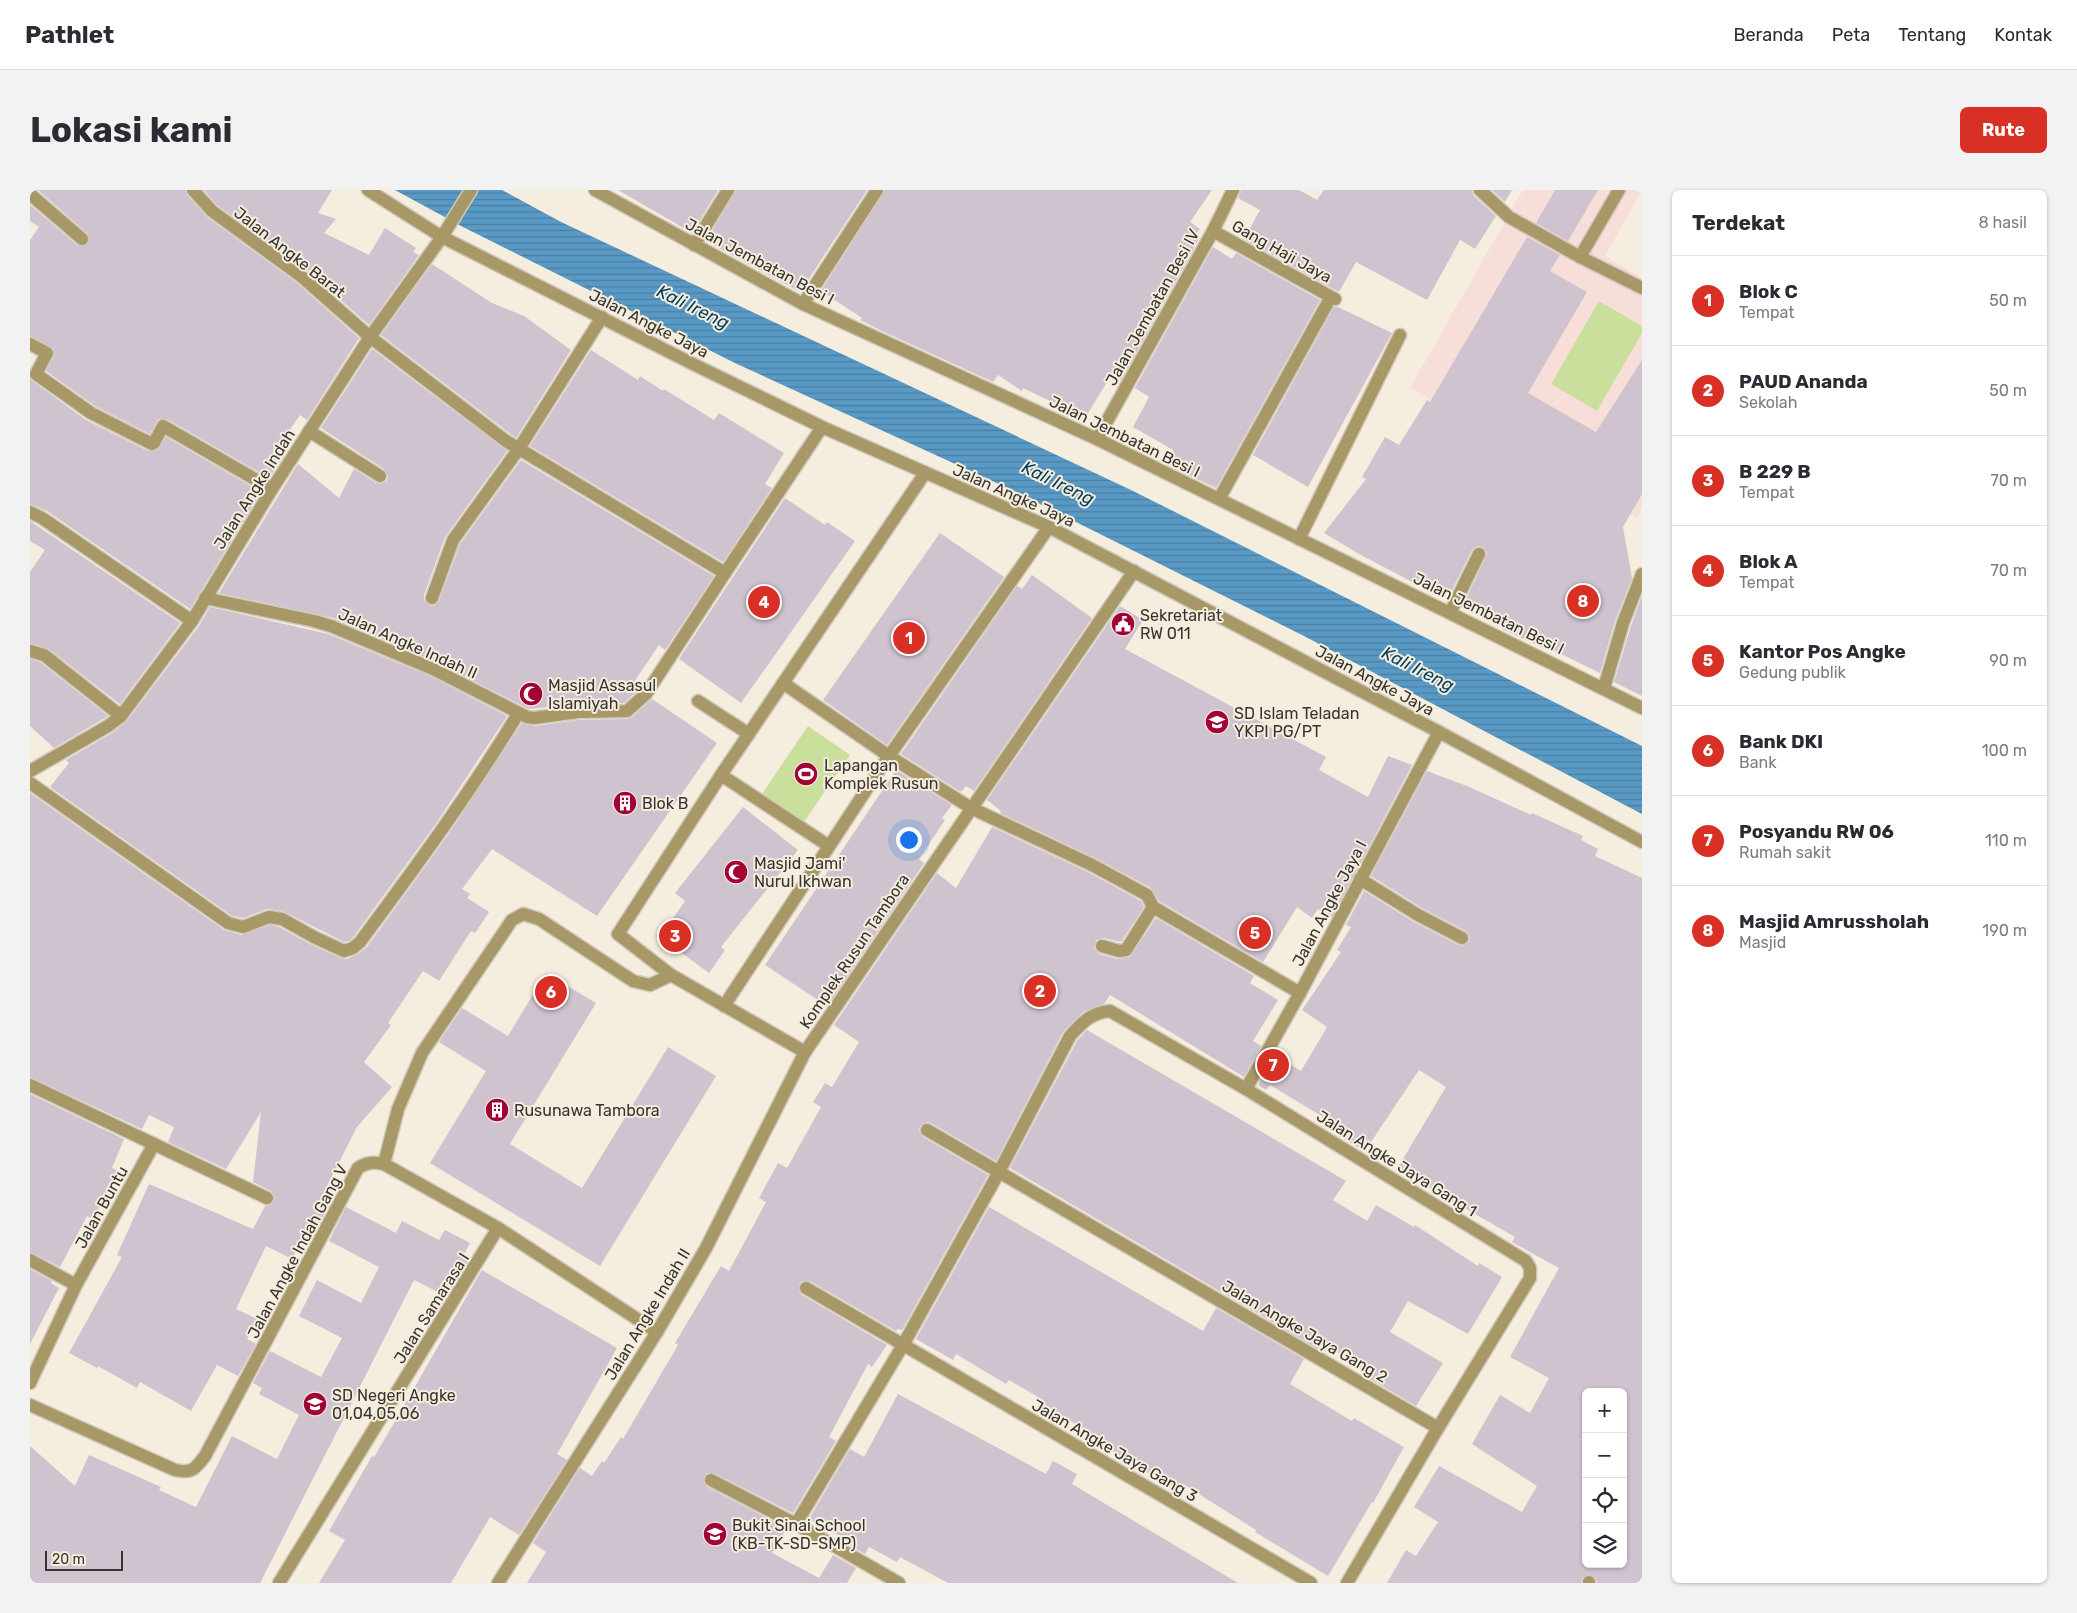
<!DOCTYPE html>
<html lang="id">
<meta charset="utf-8">
<style>
:root{--surface:#fff;--page:#f2f2f3;--text:#2b2b33;--muted:#7c7c81;--line:#e1e1e2;--accent:#d93025}
body{margin:0;font-family:Rubik,sans-serif;background:var(--page);color:var(--text)}
.controls{position:absolute;right:15px;bottom:15px;display:grid;overflow:hidden;border-radius:8px;box-shadow:0 1px 4px #0004}
.controls button{width:45px;height:45px;display:grid;place-items:center;padding:0;border:0;border-bottom:1px solid var(--line);background:var(--surface);color:var(--text);font:25px sans-serif}
.scale{position:absolute;left:15px;bottom:12px;width:78px;box-sizing:border-box;padding-left:5px;border:2px solid #37342f;border-top:0;font-size:14px;line-height:18px;white-space:nowrap;color:#37342f;-webkit-text-stroke:4px #f5eedf;paint-order:stroke}
.you{position:absolute;left:878px;top:649px;width:18px;height:18px;margin:-12px;border:4px solid #fff;border-radius:50%;background:#1a73e8;box-shadow:0 0 0 8px #1a73e833}
.badge{display:grid;place-items:center;width:32px;height:32px;border-radius:50%;background:var(--accent);color:#fff;font-size:16px;font-weight:700}
.pin{position:absolute;translate:-50% -50%;border:2px solid #fff;box-shadow:0 1px 5px #0006}
.list{margin:0;padding:0;list-style:none}
h2{display:flex;justify-content:space-between;align-items:center;height:65px;margin:0;padding:0 20px;font-size:21px}
h2 small{font-size:16px;font-weight:400;color:var(--muted)}
.list li{display:grid;grid-template-columns:32px 1fr auto;gap:15px;align-items:center;box-sizing:border-box;height:90px;padding:0 20px;border-top:1px solid var(--line)}
.list b{display:block;font-size:19px;white-space:nowrap}
.list p{margin:0;font-size:16px;white-space:nowrap;color:var(--muted)}
.list em{font-size:16px;font-style:normal;color:var(--muted)}
.icon{flex:none;width:28px;height:28px;fill:none;stroke:currentColor;stroke-width:2;stroke-linecap:round;stroke-linejoin:round}
.map{position:relative;flex:none;width:1612px;height:1393px;overflow:hidden;border-radius:8px}
header{display:flex;align-items:center;gap:30px;box-sizing:border-box;height:70px;padding:0 25px;background:var(--surface);border-bottom:1px solid var(--line)}
header strong{font-size:24px}
nav{display:flex;gap:28px;margin-inline-start:auto;font-size:18px}
.intro{display:flex;align-items:center;justify-content:space-between;box-sizing:border-box;height:120px;padding:0 30px}
h1{margin:0;font-size:35px}
.button{padding:12px 22px;border-radius:8px;background:var(--accent);color:#fff;font-size:18px;font-weight:700}
main{display:flex;gap:30px;padding:0 30px}
aside{flex:1;background:var(--surface);border-radius:8px;box-shadow:0 1px 4px #0004}
.map>svg:first-child{display:block}
.education{fill:#f8ded9}
.pitch{fill:#cbdf9c}
.water{fill:url(#water-rules)}
.building{fill:#cec3cf;fill-rule:evenodd}
.lines{fill:none;stroke-linecap:round;stroke-linejoin:round}
.service-casing{stroke:#cfc9bc;stroke-width:15}
.minor-casing{stroke:#cfc9bc;stroke-width:15}
.tertiary-casing{stroke:#cfc9bc;stroke-width:15}
.service{stroke:#a89867;stroke-width:12}
.minor{stroke:#a89867;stroke-width:12}
.tertiary{stroke:#a89867;stroke-width:12}
.labels{text-anchor:middle;stroke-width:4;stroke-linejoin:round;paint-order:stroke}
.street-label{font-size:16px;fill:#37342f;stroke:#f5eedf}
.poi-label{font-size:16px;fill:#37342f;stroke:#f5eedf;text-anchor:start}
.water-label{font-size:18px;font-style:italic;fill:#073e5c;stroke:#f5eedf}
</style>
<header>
<strong>Pathlet</strong>
<nav><a>Beranda</a><a>Peta</a><a>Tentang</a><a>Kontak</a></nav>
</header>
<div class="intro"><h1>Lokasi kami</h1><a class="button">Rute</a></div>
<main>
<div class="map">
<svg width="1612" height="1393" viewBox="0 0 1612 1393">
<defs>
<pattern id="water-rules" width="6" height="5" patternUnits="userSpaceOnUse" patternTransform="scale(1.25)"><rect width="6" height="5" fill="#5899c5"/><path d="M0 2.5h6" fill="none" stroke="#4a7ea0"/></pattern>
</defs>
<rect width="100%" height="100%" fill="#f5eedf"/>
<polygon class="education" points="1493,0 1612,0 1575,66 1612,88 1612,318 1607,328 1380,198"/>
<g class="pitch">
<polygon points="1569,111 1612,136 1612,143 1567,221 1521,194"/>
<polygon points="778,536 820,565 774,632 732,604"/>
</g>
<polygon class="water" points="365,0 472,0 531,32 1101,300 1612,556 1612,624 1274,446 982,300 707,174 433,37"/>
<g class="building">
<polygon points="8,0 155,0 157,5 177,27 267,93 329,148 277,230 270,225 247,258 255,264 239,288 137,229 128,229 120,244 65,216 16,181 24,166 24,159 0,146 0,50 9,37 0,31 0,15 47,55 55,56 60,50 57,43"/>
<polygon points="174,0 302,0 288,23 306,29 294,43 339,65 355,38 386,58 383,62 389,65 339,135 277,80 187,15"/>
<polygon points="588,0 688,0 662,43"/>
<polygon points="706,0 837,0 770,102 676,51"/>
<polygon points="855,0 1182,0 1160,32 1170,39 1165,46 1169,49 1091,190 1082,184 1055,228 993,198 992,201 968,185 963,192 854,142 830,130 832,128 791,101"/>
<polygon points="1211,0 1269,0 1287,10 1294,0 1442,0 1444,6 1466,26 1445,59 1430,50 1397,110 1326,72 1309,102 1214,49 1230,20 1208,8"/>
<polygon points="1462,0 1482,0 1475,12"/>
<polygon points="1525,0 1568,0 1538,51 1506,33"/>
<polygon points="1497,47 1530,65 1520,81 1557,102 1498,203 1566,242 1612,170 1612,304 1593,337 1602,388 1585,431 1570,483 1523,460 1522,462 1472,439 1475,435 1442,416 1440,419 1433,415 1456,367 1457,363 1453,357 1448,356 1442,360 1419,406 1410,400 1407,405 1329,364 1294,343 1336,289 1332,287 1355,247 1369,255 1397,210 1400,212"/>
<polygon points="1183,57 1202,69 1206,63 1290,110 1186,298 1148,280 1150,277 1137,269 1143,260 1103,237 1119,207 1105,198"/>
<polygon points="402,74 462,113 494,126 541,160 486,248 351,145"/>
<polygon points="1304,117 1308,117 1362,143 1278,297 1223,265"/>
<polygon points="342,159 477,261 415,347 394,405 394,410 399,415 404,416 409,411 430,354 491,270 684,386 635,460 629,455 602,495 608,500 594,513 548,514 499,519 406,472 304,428 189,403 268,274 309,308 324,279 346,293 350,294 357,291 358,286 354,279 291,238"/>
<polygon points="561,160 608,190 610,186 633,201 634,199 684,230 689,223 754,263 735,294 742,298 693,372 500,256"/>
<polygon points="0,189 56,230 118,261 128,260 136,247 231,302 160,419 17,321 0,314"/>
<polygon points="755,308 795,335 797,332 825,351 711,513 649,469"/>
<polygon points="0,331 150,433 90,514 19,459 0,453 0,382 15,360 0,351"/>
<polygon points="910,343 974,387 857,555 793,510"/>
<polygon points="1002,385 1062,428 944,601 936,596 931,602 871,564 987,396 992,399"/>
<polygon points="1612,406 1612,506 1584,492 1601,436"/>
<polygon points="1090,416 1113,430 1095,459 1296,567 1289,580 1338,607 1358,566 1382,575 1302,727 1288,719 1282,728 1267,717 1233,772 1129,711 1121,698 1065,668 970,623 971,621 957,610"/>
<polygon points="180,417 298,444 400,486 477,526 405,635 324,746 319,751 314,752 253,721 237,719 213,728 202,726 20,597 39,573 36,570 82,543 97,531 169,436"/>
<polygon points="0,469 10,472 78,526 24,558 0,536"/>
<polygon points="622,509 687,553 567,726 462,659 432,699 440,704 437,708 459,722 445,743 441,741 409,791 393,781 358,833 361,835 334,872 362,897 327,937 300,990 293,1005 302,1009 284,1043 276,1039 262,1069 236,1056 206,1119 227,1129 217,1149 226,1154 208,1186 187,1175 161,1221 110,1192 107,1198 68,1176 67,1178 39,1163 92,1067 87,1065 119,994 223,1039 235,1016 242,1014 245,1008 241,1001 223,992 231,922 196,979 138,952 144,937 119,925 112,939 0,887 0,603 194,740 211,745 240,735 249,737 280,754 311,768 317,769 328,764 337,757 418,645 492,533 505,536 549,530 597,529 602,527"/>
<polygon points="866,580 922,615 912,628 915,630 889,669 894,673 797,816 735,775"/>
<path d="M1397 581 1437 596 1501 625 1502 623 1553 646 1551 650 1568 659 1565 666 1612 688V1393H1567L1566 1388 1559 1384 1552 1388 1551 1393H1357L1376 1360 1386 1366 1408 1332 1384 1317 1409 1276 1492 1322 1507 1296 1442 1254 1470 1205 1500 1223 1519 1188 1480 1167 1529 1078 1482 1052 1485 1047 1367 979 1416 897 1389 880 1337 958H1330L1309 946 1313 939 1240 895 1236 900 1228 895 1244 865 1271 881 1297 837 1272 820 1311 762 1307 760 1321 737 1316 735 1334 701 1384 732 1428 755 1433 756 1439 752 1440 747 1436 741 1392 718 1341 686ZM1556 1202H1593V1374H1556Z"/>
<polygon points="713,617 768,660 691,757 695,760 679,783 630,747 655,711 645,703"/>
<polygon points="962,637 1058,682 1111,711 1114,717 1091,752 1074,748 1066,750 1064,758 1069,764 1087,769 1100,767 1126,728 1224,786 1220,793 1248,810 1223,851 1231,856 1214,887 1080,805 1074,814 1053,822 1033,842 966,971 901,933 897,932 890,936 889,940 893,947 958,985 872,1140 868,1139 866,1141 780,1091 772,1091 769,1094 769,1102 772,1105 857,1155 842,1177 838,1174 799,1247 806,1251 763,1323 684,1283 677,1283 673,1290 677,1297 757,1338 742,1363 789,1388 803,1365 826,1378 817,1393 497,1393 516,1362 503,1353 550,1278 562,1286 572,1271 574,1273 591,1247 593,1249 648,1155 645,1153 691,1076 699,1081 736,1012 729,1008 748,973 757,978 791,917 783,912 795,893 802,897 829,852 804,835 907,683 926,698"/>
<polygon points="516,783 566,813 480,954 552,998 638,857 686,886 570,1076 400,973 456,881 409,852 432,818 478,846"/>
<polygon points="1057,840 1316,991 1303,1010 1337,1031 1346,1015 1384,1037 1385,1035 1448,1076 1449,1073 1472,1087 1438,1144 1378,1111 1360,1142 1413,1173 1386,1216 1337,1187 1340,1183 1293,1153 1290,1160 980,978 1047,851"/>
<polygon points="0,904 98,951 94,949 82,978 89,981 63,1029 57,1026 30,1077 0,1062"/>
<polygon points="316,1017 366,1043 372,1031 409,1050 415,1040 440,1053 432,1068 438,1072 416,1106 384,1090 230,1393 0,1393 0,1256 45,1296 59,1265 131,1297 129,1300 166,1317 202,1246 247,1269 269,1225 229,1204 232,1198 223,1193 240,1161 291,1187 312,1148 269,1126 287,1090 331,1113 349,1077 299,1051"/>
<polygon points="959,1017 1173,1141 1186,1118 1274,1169 1260,1194 1322,1231 1324,1228 1374,1257 1343,1313 1342,1312 1298,1386 1225,1342 1226,1340 1153,1294 1148,1302 1057,1245 1059,1242 1011,1213 1013,1210 979,1190 976,1194 926,1164 923,1170 886,1149"/>
<polygon points="0,1079 22,1091 21,1093 29,1098 0,1154"/>
<polygon points="452,1080 587,1158 527,1264 537,1270 489,1345 460,1327 421,1393 289,1393 315,1350 299,1341 342,1266 344,1267 357,1245"/>
<polygon points="868,1204 1016,1284 1023,1271 1047,1284 1042,1294 1208,1393 918,1393 870,1367 867,1372 839,1357 835,1364 812,1351 814,1348 779,1329 820,1259 834,1267"/>
</g>
<g class="lines">
<g class="service-casing">
<g id="service">
<polyline points="1183,41 1305,109"/>
<polyline points="1550,67 1589,0"/>
<polyline points="279,241 350,286"/>
<polyline points="668,511 719,544"/>
<polyline points="691,585 799,656"/>
<polyline points="354,974 368,919 392,863 482,730 493,724 509,729 603,791 620,795 641,785"/>
</g>
</g>
<g class="minor-casing">
<g id="minor">
<polyline points="163,0 182,21 272,87 340,147 476,251 695,383 616,504 597,521 548,522 504,528 497,527 403,479 301,436 284,431 175,408"/>
<polyline points="338,0 412,47"/>
<polyline points="1450,0 1479,27 1550,67 1612,98"/>
<polyline points="0,4 52,49"/>
<polyline points="664,55 698,0"/>
<polyline points="773,114 847,0"/>
<polyline points="0,154 17,163 6,184 61,223 122,254 124,253 133,236 242,299"/>
<polyline points="1067,249 1183,41 1203,0"/>
<polyline points="1189,309 1297,114"/>
<polyline points="0,322 12,328 162,431"/>
<polyline points="1269,349 1370,145"/>
<polyline points="695,383 792,237"/>
<polyline points="402,408 423,350 488,260 572,127"/>
<polyline points="1420,423 1449,364"/>
<polyline points="0,461 14,465 91,526"/>
<polyline points="753,493 859,566 941,618 1062,675 1117,705 1123,717 1270,803"/>
<polyline points="1574,498 1593,433 1612,384"/>
<path d="M0 593 198 733 213 737 239 727 252 729 284 747 314 761 323 758 330 752C385 678 440 603 488 524"/>
<polyline points="1330,689 1388,725 1432,748"/>
<polyline points="588,744 691,585 895,283"/>
<polyline points="588,744 641,785 775,862"/>
<polyline points="1072,756 1089,761 1096,760 1123,717"/>
<polyline points="694,816 850,579 1019,337"/>
<polyline points="0,895 237,1008"/>
<polyline points="1216,899 1270,803 1409,542"/>
<polyline points="897,940 1408,1238"/>
<polyline points="0,1070 46,1095"/>
<polyline points="776,1098 1281,1393"/>
<polyline points="0,1193 46,1095 124,954"/>
<path d="M0 1215 145 1280C162 1284 165 1279 175 1266L328 978C337 972 344 972 354 974L468 1038 627 1142"/>
<polyline points="681,1290 766,1334 869,1393"/>
<path d="M766 1334 873 1155 969 982 1040 846C1053 832 1060 823 1080 821L1216 899 1496 1071 1500 1078V1088L1408 1238 1317 1393"/>
<polyline points="249,1393 468,1038"/>
<polyline points="468,1393 627,1142 676,1058 775,862 1104,381"/>
<polyline points="1559,1393 1559,1392"/>
</g>
</g>
<g class="tertiary-casing">
<g id="tertiary">
<polyline points="565,0 773,114 1067,249 1612,518"/>
<polyline points="412,47 665,175 792,237 1019,337 1409,542 1612,652"/>
<polyline points="0,581 78,536 91,526 162,431 242,299 340,147 412,47 441,0"/>
</g>
</g>
<use href="#service" class="service"/>
<use href="#minor" class="minor"/>
<use href="#tertiary" class="tertiary"/>
</g>
<defs>
<g id="civic-disc" transform="scale(1.25)"><circle r="9.5" fill="#a20335" stroke="#f5eedf"/><path d="M-.6-6.5H3V-4.5H.6V-3L4-1V1h2V6H-6V1h2V-1L-.6-3ZM-1.2 2.5V6h2.4V2.5Z" fill="#fff"/></g>
<g id="mosque-disc" transform="scale(1.25)"><circle r="9.5" fill="#a20335" stroke="#f5eedf"/><path d="M3.5-4.9A6 6 0 1 0 3.5 4.9A5 5 0 1 1 3.5-4.9Z" fill="#fff"/></g>
<g id="school-disc" transform="scale(1.25)"><circle r="9.5" fill="#a20335" stroke="#f5eedf"/><path d="M0-5L7-2L0 1L-7-2ZM-4 1L0 2.5L4 1V4Q0 6-4 4Z" fill="#fff"/></g>
<g id="stadium-disc" transform="scale(1.25)"><circle r="9.5" fill="#a20335" stroke="#f5eedf"/><path d="M0-5a6.5 5 0 1 0 0 10a6.5 5 0 1 0 0-10ZM-3.5-1.8h7v3.6h-7Z" fill="#fff"/></g>
<g id="building-disc" transform="scale(1.25)"><circle r="9.5" fill="#a20335" stroke="#f5eedf"/><path d="M-4-6H4V6H1V3H-1V6H-4ZM-2.5-4.3h1.7v1.8h-1.7ZM.8-4.3h1.7v1.8H.8ZM-2.5-1h1.7V.8h-1.7ZM.8-1h1.7V.8H.8Z" fill="#fff"/></g>
</defs>
<g fill-rule="evenodd">
<use href="#civic-disc" x="1093" y="434"/>
<use href="#mosque-disc" x="501" y="504"/>
<use href="#school-disc" x="1187" y="532"/>
<use href="#stadium-disc" x="776" y="584"/>
<use href="#building-disc" x="595" y="613"/>
<use href="#mosque-disc" x="706" y="682"/>
<use href="#building-disc" x="467" y="920"/>
<use href="#school-disc" x="285" y="1214"/>
<use href="#school-disc" x="685" y="1344"/>
</g>
<g class="labels">
<g class="street-label">
<text transform="translate(1252 61) rotate(29)" y="6">Gang Haji Jaya</text>
<text transform="translate(260 62) rotate(38)" y="6">Jalan Angke Barat</text>
<text transform="translate(730 71) rotate(28)" y="6">Jalan Jembatan Besi I</text>
<text transform="translate(1122 117) rotate(-61)" y="6">Jalan Jembatan Besi IV</text>
<text transform="translate(619 133) rotate(27)" y="6">Jalan Angke Jaya</text>
<text transform="translate(1095 246) rotate(26)" y="6">Jalan Jembatan Besi I</text>
<text transform="translate(224 299) rotate(-58)" y="6">Jalan Angke Indah</text>
<text transform="translate(984 305) rotate(24)" y="6">Jalan Angke Jaya</text>
<text transform="translate(1459 423) rotate(26)" y="6">Jalan Jembatan Besi I</text>
<text transform="translate(378 453) rotate(24)" y="6">Jalan Angke Indah II</text>
<text transform="translate(1345 490) rotate(28)" y="6">Jalan Angke Jaya</text>
<text transform="translate(1299 713) rotate(-62)" y="6">Jalan Angke Jaya I</text>
<text transform="translate(824 761) rotate(-56)" y="6">Komplek Rusun Tambora</text>
<text transform="translate(1367 973) rotate(32)" y="6">Jalan Angke Jaya Gang 1</text>
<text transform="translate(71 1017) rotate(-61)" y="6">Jalan Buntu</text>
<text transform="translate(267 1061) rotate(-62)" y="6">Jalan Angke Indah Gang V</text>
<text transform="translate(401 1118) rotate(-58)" y="6">Jalan Samarasa I</text>
<text transform="translate(617 1124) rotate(-59)" y="6">Jalan Angke Indah II</text>
<text transform="translate(1275 1141) rotate(30)" y="6">Jalan Angke Jaya Gang 2</text>
<text transform="translate(1085 1260) rotate(30)" y="6">Jalan Angke Jaya Gang 3</text>
</g>
<g class="poi-label">
<text x="1110" y="431">Sekretariat<tspan x="1110" dy="18">RW 011</tspan></text>
<text x="518" y="501">Masjid Assasul<tspan x="518" dy="18">Islamiyah</tspan></text>
<text x="1204" y="529">SD Islam Teladan<tspan x="1204" dy="18">YKPI PG/PT</tspan></text>
<text x="794" y="581">Lapangan<tspan x="794" dy="18">Komplek Rusun</tspan></text>
<text x="612" y="619">Blok B</text>
<text x="724" y="679">Masjid Jami'<tspan x="724" dy="18">Nurul Ikhwan</tspan></text>
<text x="484" y="926">Rusunawa Tambora</text>
<text x="302" y="1211">SD Negeri Angke<tspan x="302" dy="18">01,04,05,06</tspan></text>
<text x="702" y="1341">Bukit Sinai School<tspan x="702" dy="18">(KB-TK-SD-SMP)</tspan></text>
</g>
<g class="water-label">
<text transform="translate(663 117) rotate(26)" y="6">Kali Ireng</text>
<text transform="translate(1028 293) rotate(26)" y="6">Kali Ireng</text>
<text transform="translate(1388 479) rotate(27)" y="6">Kali Ireng</text>
</g>
</g>
</svg>
<div class="controls">
<button>+</button>
<button>−</button>
<button><svg class="icon" aria-label="locate" viewBox="0 0 24 24"><circle cx="12" cy="12" r="6"/><path d="M12 2v4M12 18v4M2 12h4M18 12h4"/></svg></button>
<button><svg class="icon" aria-label="layers" viewBox="0 0 24 24"><path d="M12 4l9 5-9 5-9-5zM3 14l9 5 9-5"/></svg></button>
</div>
<div class="scale">20 m</div>
<div class="you"></div>
<div class="pin badge" style="left:879px;top:448px">1</div>
<div class="pin badge" style="left:1010px;top:801px">2</div>
<div class="pin badge" style="left:645px;top:746px">3</div>
<div class="pin badge" style="left:734px;top:412px">4</div>
<div class="pin badge" style="left:1225px;top:743px">5</div>
<div class="pin badge" style="left:521px;top:802px">6</div>
<div class="pin badge" style="left:1243px;top:875px">7</div>
<div class="pin badge" style="left:1553px;top:411px">8</div>
</div>
<aside>
<h2>Terdekat<small>8 hasil</small></h2>
<ul class="list">
<li><span class="badge">1</span><div><b>Blok C</b><p>Tempat</p></div><em>50 m</em></li>
<li><span class="badge">2</span><div><b>PAUD Ananda</b><p>Sekolah</p></div><em>50 m</em></li>
<li><span class="badge">3</span><div><b>B 229 B</b><p>Tempat</p></div><em>70 m</em></li>
<li><span class="badge">4</span><div><b>Blok A</b><p>Tempat</p></div><em>70 m</em></li>
<li><span class="badge">5</span><div><b>Kantor Pos Angke</b><p>Gedung publik</p></div><em>90 m</em></li>
<li><span class="badge">6</span><div><b>Bank DKI</b><p>Bank</p></div><em>100 m</em></li>
<li><span class="badge">7</span><div><b>Posyandu RW 06</b><p>Rumah sakit</p></div><em>110 m</em></li>
<li><span class="badge">8</span><div><b>Masjid Amrussholah</b><p>Masjid</p></div><em>190 m</em></li>
</ul>
</aside>
</main>
